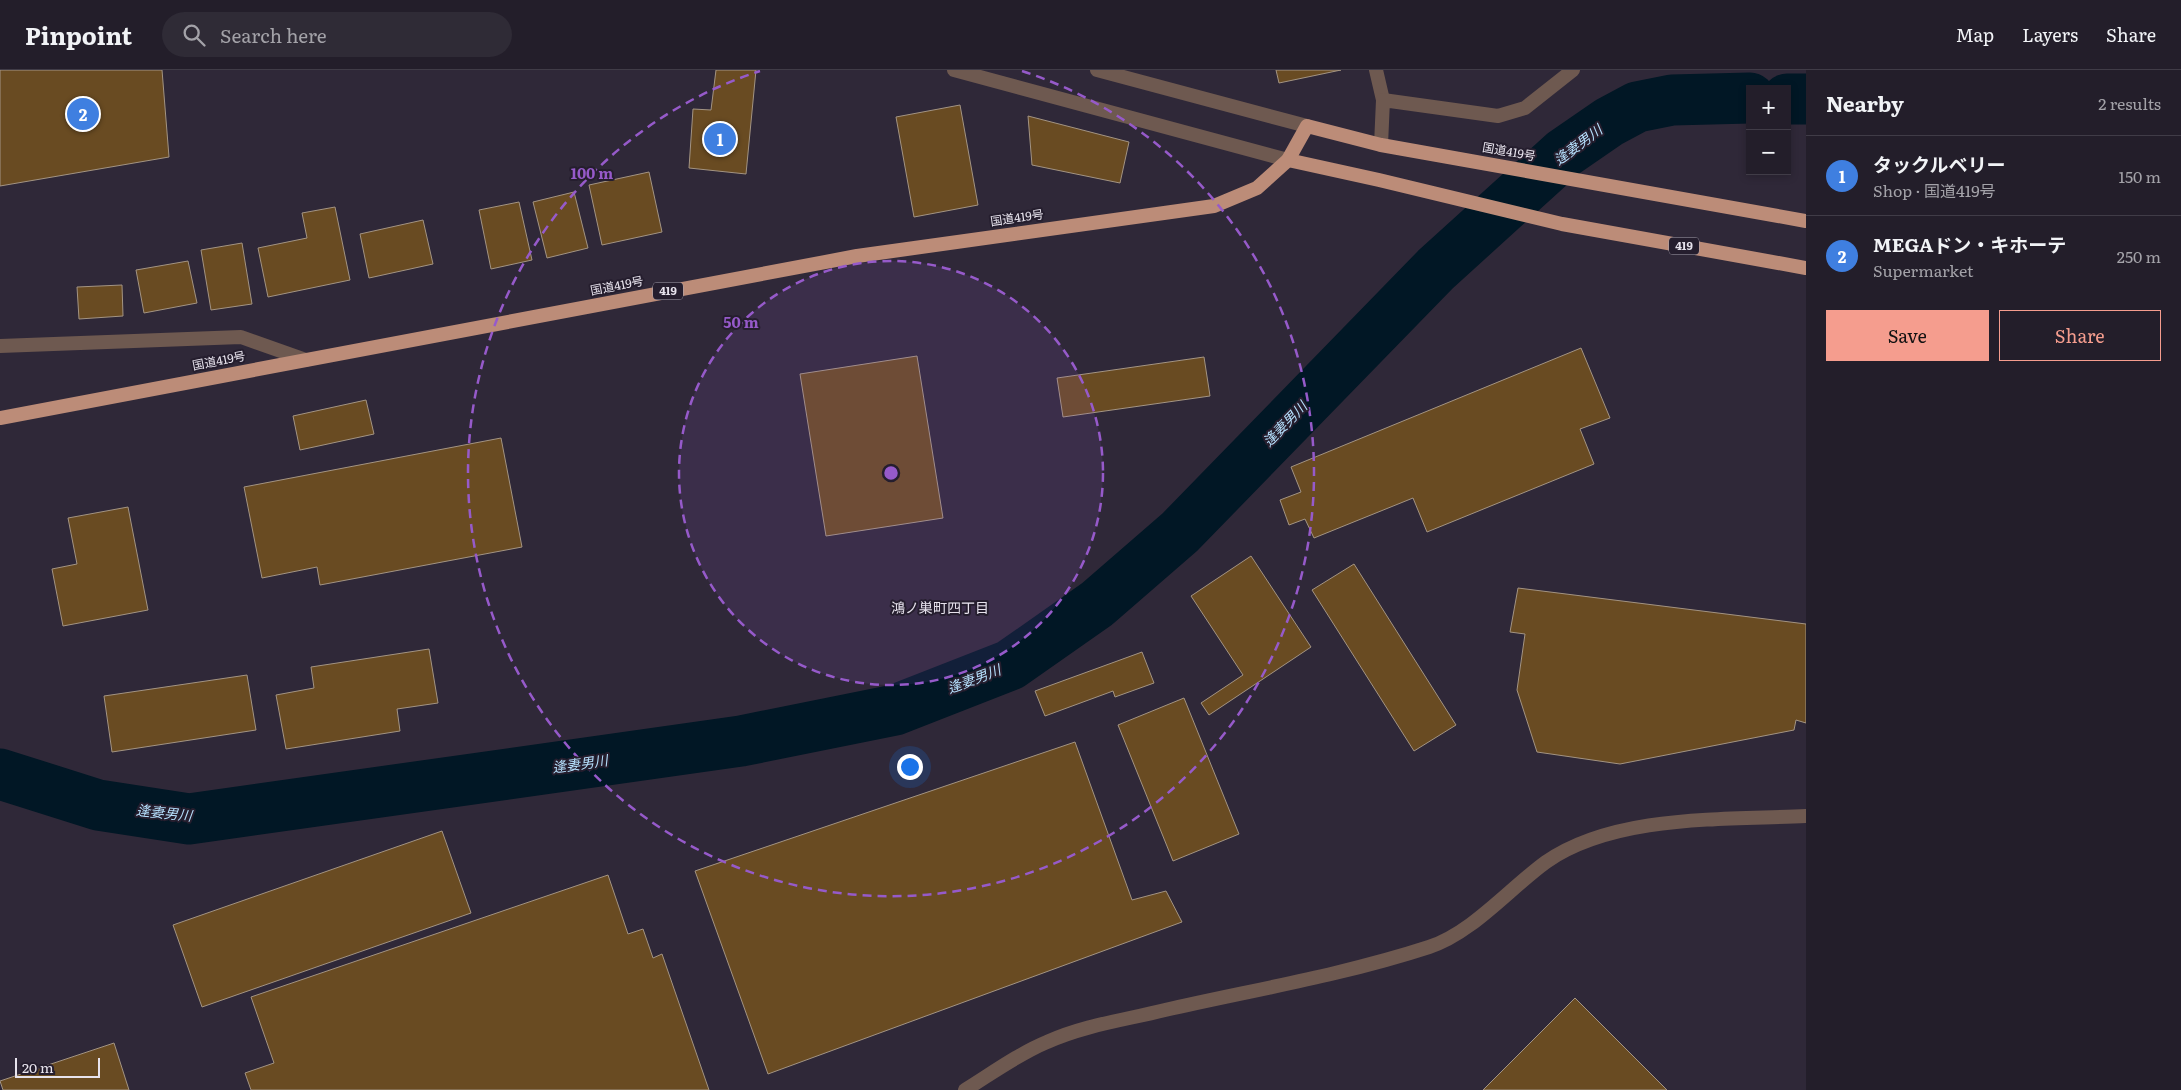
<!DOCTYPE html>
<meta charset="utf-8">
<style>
:root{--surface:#231e2a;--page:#2f2b36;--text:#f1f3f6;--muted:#a3a2a8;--line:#403c47;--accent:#f59d8e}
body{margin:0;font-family:Literata,"Noto Sans JP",serif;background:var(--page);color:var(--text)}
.controls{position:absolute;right:15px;top:15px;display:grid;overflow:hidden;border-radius:0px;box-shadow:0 2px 8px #0003}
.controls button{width:45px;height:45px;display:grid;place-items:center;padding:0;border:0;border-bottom:1px solid var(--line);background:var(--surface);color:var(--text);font:25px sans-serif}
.scale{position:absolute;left:15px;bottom:12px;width:85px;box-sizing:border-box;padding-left:5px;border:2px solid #e7e3ed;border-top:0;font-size:14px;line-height:18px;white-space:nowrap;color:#e7e3ed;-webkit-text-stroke:4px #251e2e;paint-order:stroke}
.you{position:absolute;left:909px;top:696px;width:18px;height:18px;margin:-12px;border:4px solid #fff;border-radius:50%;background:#1a73e8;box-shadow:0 0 0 8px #1a73e833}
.badge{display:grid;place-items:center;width:32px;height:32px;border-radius:50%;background:var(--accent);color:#fff;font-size:16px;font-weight:700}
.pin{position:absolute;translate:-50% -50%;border:2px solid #fff;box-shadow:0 1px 5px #0006}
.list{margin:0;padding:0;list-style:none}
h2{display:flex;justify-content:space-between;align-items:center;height:65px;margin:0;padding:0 20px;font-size:21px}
h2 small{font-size:16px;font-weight:400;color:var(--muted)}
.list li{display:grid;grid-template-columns:32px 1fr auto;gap:15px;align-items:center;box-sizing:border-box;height:80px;padding:0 20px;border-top:1px solid var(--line)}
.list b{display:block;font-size:19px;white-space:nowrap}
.list p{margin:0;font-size:16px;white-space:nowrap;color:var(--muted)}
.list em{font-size:16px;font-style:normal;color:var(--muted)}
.actions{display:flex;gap:10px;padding:15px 20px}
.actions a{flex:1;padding:11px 0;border:1px solid var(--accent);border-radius:0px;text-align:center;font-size:18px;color:var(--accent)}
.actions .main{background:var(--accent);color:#111}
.icon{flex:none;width:28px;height:28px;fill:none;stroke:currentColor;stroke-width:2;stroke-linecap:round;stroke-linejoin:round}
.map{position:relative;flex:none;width:1806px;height:1020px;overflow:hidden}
header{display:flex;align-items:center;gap:30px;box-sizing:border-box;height:70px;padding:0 25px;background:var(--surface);border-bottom:1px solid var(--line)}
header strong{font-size:24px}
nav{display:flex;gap:28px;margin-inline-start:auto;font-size:18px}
.search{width:350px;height:45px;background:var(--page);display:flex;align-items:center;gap:12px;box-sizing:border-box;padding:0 18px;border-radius:28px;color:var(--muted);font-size:19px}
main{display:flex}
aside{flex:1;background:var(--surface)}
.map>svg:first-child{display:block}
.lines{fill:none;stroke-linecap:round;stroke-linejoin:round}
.river{stroke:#011725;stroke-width:51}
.building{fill:#694b22;stroke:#a39483}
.minor{stroke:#6e5950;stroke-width:14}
.tertiary{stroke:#6e5950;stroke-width:14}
.trunk{stroke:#bc8c78;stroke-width:14}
.ring{fill:none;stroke:#965aca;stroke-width:2.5;stroke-dasharray:9 6}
.labels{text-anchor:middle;stroke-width:4;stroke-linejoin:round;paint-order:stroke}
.shield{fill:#251e2e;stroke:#ada8b4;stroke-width:1}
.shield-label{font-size:11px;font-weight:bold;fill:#e7e3ed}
.street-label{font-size:12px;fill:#e7e3ed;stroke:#251e2e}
.water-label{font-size:14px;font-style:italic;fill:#b5dffc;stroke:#251e2e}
.neighbourhood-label{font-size:14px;fill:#e7e3ed;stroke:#251e2e}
.centre{fill:#965aca;stroke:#251e2e;stroke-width:2.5}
.ring-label{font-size:15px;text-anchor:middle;font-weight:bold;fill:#965aca;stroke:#251e2e;stroke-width:4;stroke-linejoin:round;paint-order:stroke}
</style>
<header>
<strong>Pinpoint</strong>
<div class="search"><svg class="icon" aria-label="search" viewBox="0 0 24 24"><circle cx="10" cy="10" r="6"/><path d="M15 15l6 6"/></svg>Search here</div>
<nav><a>Map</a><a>Layers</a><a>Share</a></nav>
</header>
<main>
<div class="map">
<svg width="1806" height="1020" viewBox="0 0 1806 1020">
<rect width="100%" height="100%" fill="#2f2838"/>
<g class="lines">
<g class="river">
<polyline points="1787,29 1806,29"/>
<polyline points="0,704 98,735 189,749 741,671 895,640 1010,595 1097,534 1180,462 1436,199 1564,83 1609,52 1637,37 1672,30 1750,28"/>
</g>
</g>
<g class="building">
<polygon points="0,0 162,0 169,87 0,116"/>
<polygon points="716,0 756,0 746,104 689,98 693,39 711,40"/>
<polygon points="1276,0 1341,0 1279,13"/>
<polygon points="960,35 978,135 914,147 896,47"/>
<polygon points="1028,46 1129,72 1120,113 1032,95"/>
<polygon points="649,102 662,162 602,175 589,115"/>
<polygon points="574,122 588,178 547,188 533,132"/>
<polygon points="519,132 532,190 491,199 479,140"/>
<polygon points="335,137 350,210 268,227 258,178 307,168 302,143"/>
<polygon points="423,150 433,194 369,208 360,164"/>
<polygon points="242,173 252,234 211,240 201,180"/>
<polygon points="188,191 197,233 144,243 136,200"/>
<polygon points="122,215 123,246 79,249 77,217"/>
<polygon points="1581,278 1610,348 1580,359 1594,394 1427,462 1413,428 1314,468 1305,449 1289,455 1280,430 1301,422 1291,397"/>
<polygon points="917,286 943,448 826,466 800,304"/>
<polygon points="1204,287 1210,326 1063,347 1057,308"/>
<polygon points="366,330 374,364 300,380 293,346"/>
<polygon points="501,368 522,477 320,515 317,497 262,508 244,417"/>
<polygon points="128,437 148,540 63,556 52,499 77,494 68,448"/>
<polygon points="1251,486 1311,577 1209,645 1201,633 1243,605 1191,526"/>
<polygon points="1354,494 1456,655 1414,681 1312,520"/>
<polygon points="1518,518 1806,554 1806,653 1796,650 1794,660 1620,694 1537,682 1517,620 1525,564 1510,562"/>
<polygon points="429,579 438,633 397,639 400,661 286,679 276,625 314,618 311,597"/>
<polygon points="1142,582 1154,613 1115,627 1113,621 1045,646 1035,621"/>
<polygon points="247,605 256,660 112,682 104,626"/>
<polygon points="1184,628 1239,764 1173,791 1118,655"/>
<polygon points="1075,672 1132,830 1166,821 1182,852 768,1004 695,801"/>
<polygon points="442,761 471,843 202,937 173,855"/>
<polygon points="608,805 628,864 643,859 653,888 662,884 709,1020 251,1020 245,1003 274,993 251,927"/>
<polygon points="1575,928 1667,1020 1483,1020"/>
<polygon points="114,973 129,1020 3,1020 0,1011"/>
</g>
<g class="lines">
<g class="minor">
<polyline points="1376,0 1383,30"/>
<polyline points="1381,75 1383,30 1498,46 1525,38 1573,0"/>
<polyline points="0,276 241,267 306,290"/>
<path d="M965 1020C991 1004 1018 984 1047 972 1085 955 1125 950 1165 940 1253 920 1343 905 1429 877 1471 864 1510 818 1546 792 1615 744 1725 750 1806 746"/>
</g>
<g class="tertiary">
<polyline points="954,0 1288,90"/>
<polyline points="1097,0 1307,56"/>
</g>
<g class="trunk">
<polyline points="1288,90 1379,110 1562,154 1806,198"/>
<polyline points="0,348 857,186 1214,136 1257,118 1288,90 1307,56 1381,75 1806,151"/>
</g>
</g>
<circle cx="891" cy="403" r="212" fill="#965aca" fill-opacity=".12"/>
<g class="ring">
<circle cx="891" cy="403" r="212"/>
<path d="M1022 1A423 423 0 1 1 760 1"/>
</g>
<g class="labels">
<g class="shield">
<rect x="1669" y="167.5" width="30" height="17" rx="4"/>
<rect x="653" y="212.5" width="30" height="17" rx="4"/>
</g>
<g class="shield-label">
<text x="1684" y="180">419</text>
<text x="668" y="225">419</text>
</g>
<g class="street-label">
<text transform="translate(1509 82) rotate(10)" y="4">国道419号</text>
<text transform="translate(1017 148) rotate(-8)" y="4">国道419号</text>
<text transform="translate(617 216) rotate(-11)" y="4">国道419号</text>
<text transform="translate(219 291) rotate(-11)" y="4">国道419号</text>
</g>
<g class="water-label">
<text transform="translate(1578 75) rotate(-37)" y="5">逢妻男川</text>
<text transform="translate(1285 354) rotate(-46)" y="5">逢妻男川</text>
<text transform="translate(974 609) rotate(-21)" y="5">逢妻男川</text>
<text transform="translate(580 694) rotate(-8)" y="5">逢妻男川</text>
<text transform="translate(164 743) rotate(6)" y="5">逢妻男川</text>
</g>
<g class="neighbourhood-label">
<text x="940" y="543">鴻ノ巣町四丁目</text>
</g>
</g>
<circle cx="891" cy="403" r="8" class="centre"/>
<g class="ring-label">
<text x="592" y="109">100 m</text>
<text x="741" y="258">50 m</text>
</g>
</svg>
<div class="controls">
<button>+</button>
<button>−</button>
</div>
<div class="scale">20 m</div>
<div class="you"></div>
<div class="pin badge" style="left:720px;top:69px;background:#3f7fe0">1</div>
<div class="pin badge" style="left:83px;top:44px;background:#3f7fe0">2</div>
</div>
<aside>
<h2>Nearby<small>2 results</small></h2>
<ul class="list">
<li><span class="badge" style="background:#3f7fe0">1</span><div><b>タックルベリー</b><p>Shop · 国道419号</p></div><em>150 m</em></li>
<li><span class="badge" style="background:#3f7fe0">2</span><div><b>MEGAドン・キホーテ</b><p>Supermarket</p></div><em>250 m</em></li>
</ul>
<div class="actions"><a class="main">Save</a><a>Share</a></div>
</aside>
</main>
